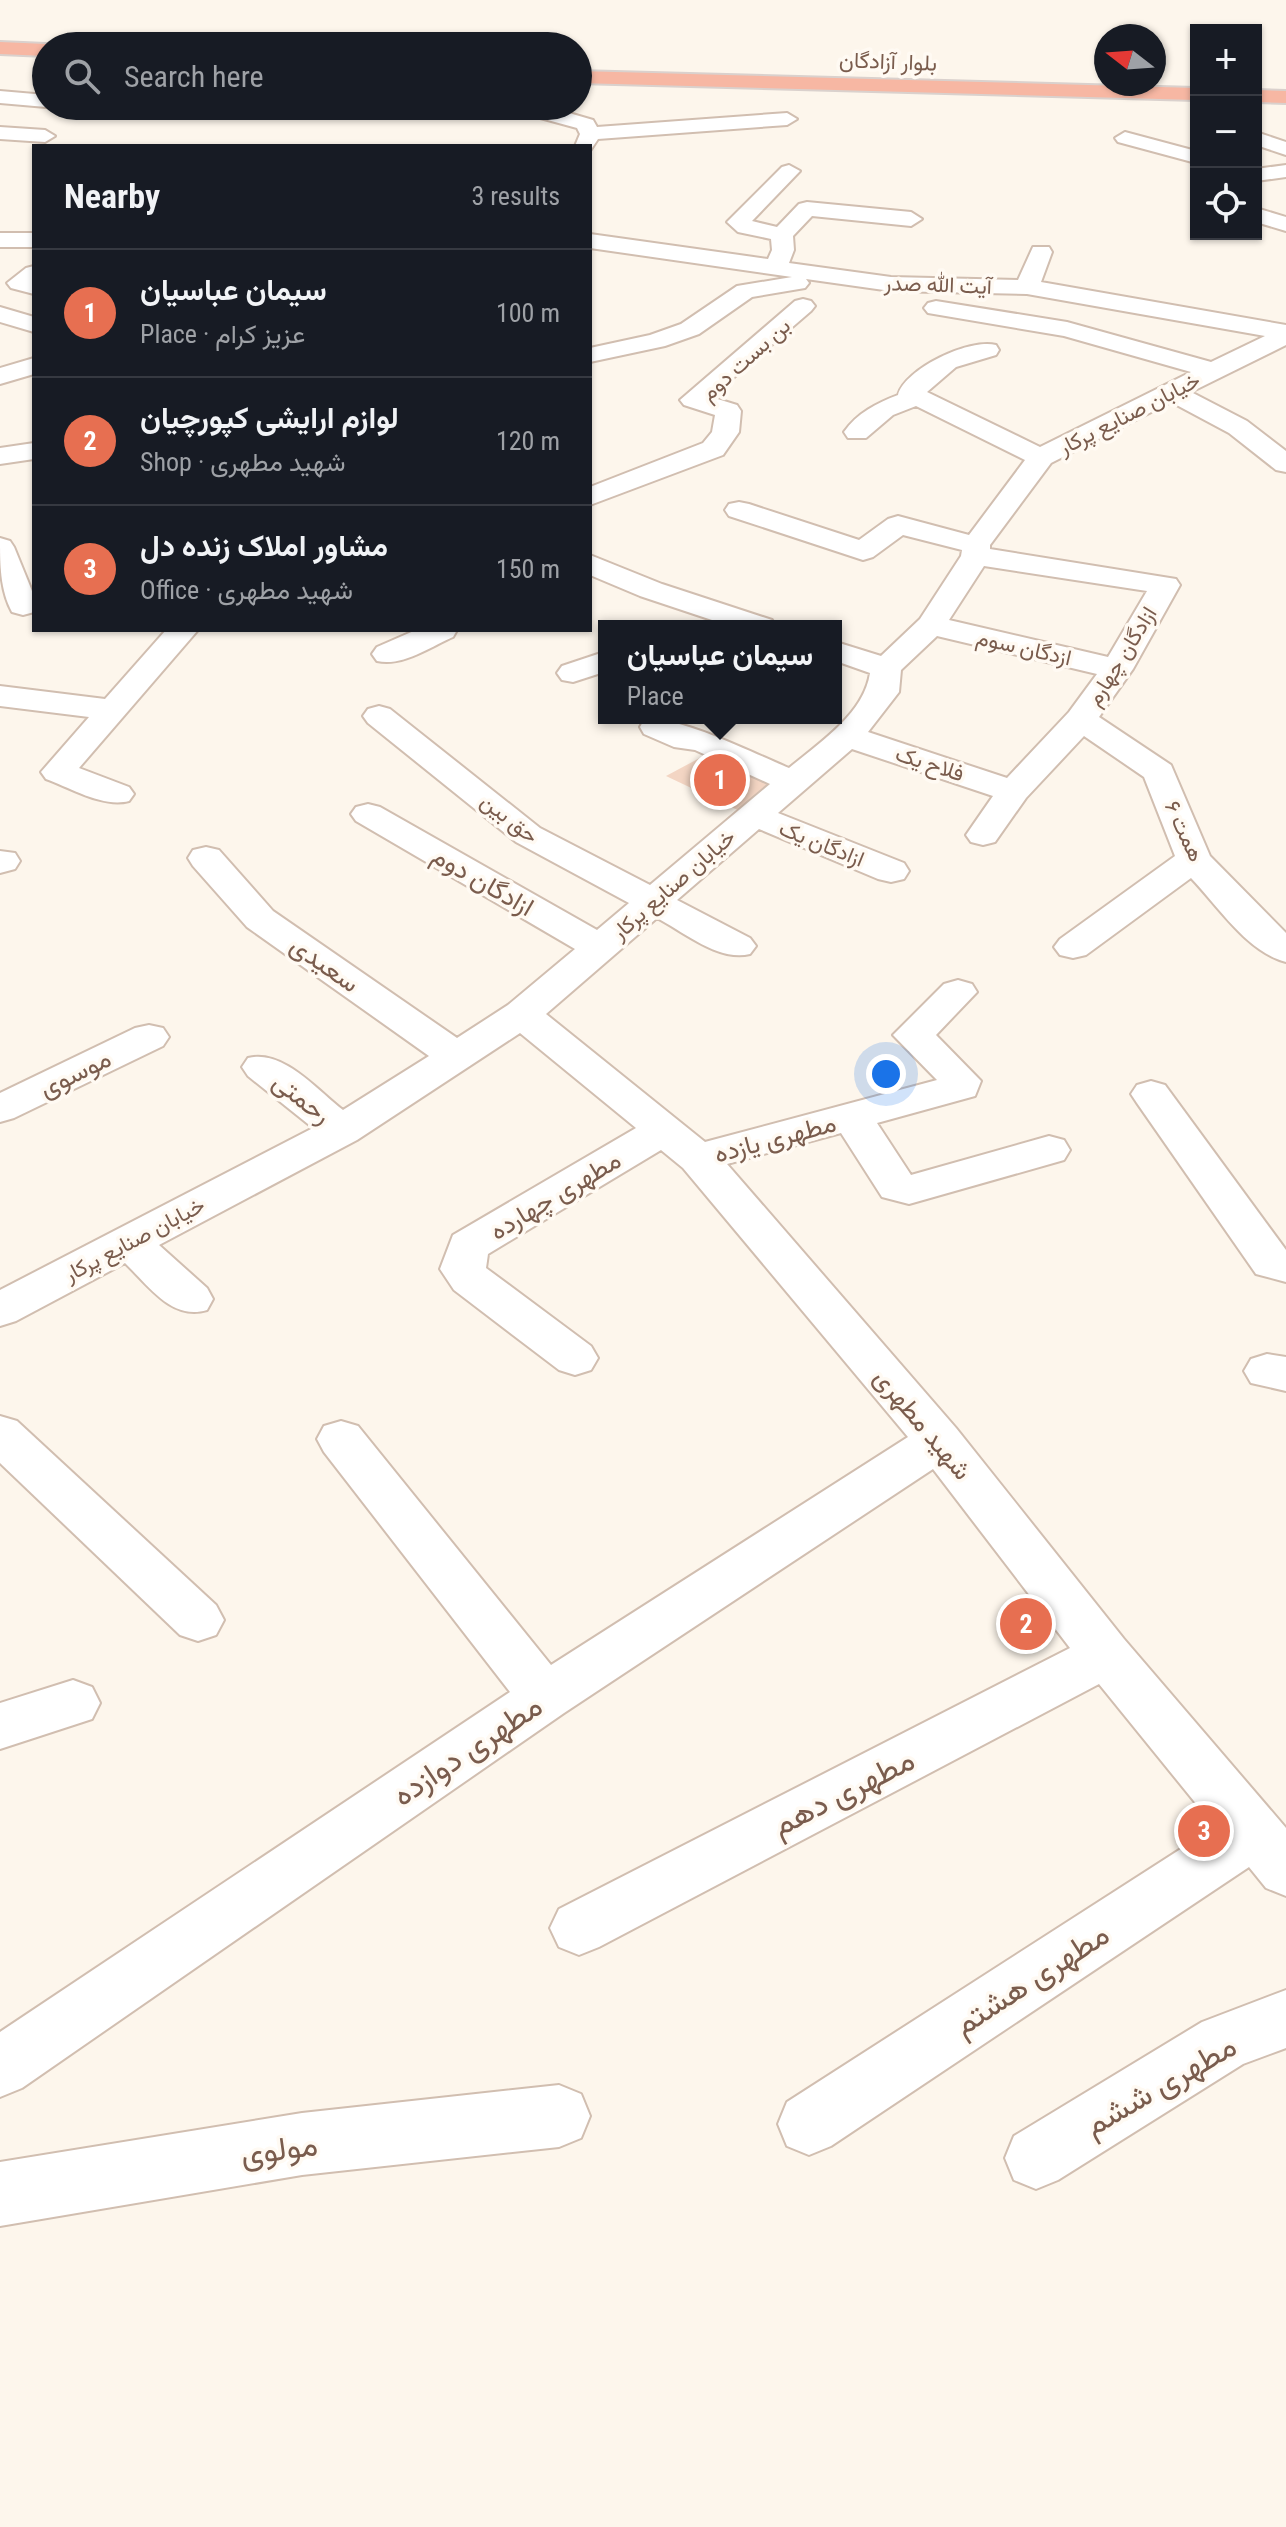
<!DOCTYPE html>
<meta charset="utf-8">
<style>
:root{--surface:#171b24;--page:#242831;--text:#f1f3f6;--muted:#9ea1a6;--line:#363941;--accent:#e76f51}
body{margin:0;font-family:"Roboto Condensed",Vazirmatn,sans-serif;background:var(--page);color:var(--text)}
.controls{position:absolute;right:24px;top:24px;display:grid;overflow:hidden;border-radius:0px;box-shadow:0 2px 6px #0004}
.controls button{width:72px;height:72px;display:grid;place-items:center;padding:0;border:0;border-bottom:2px solid var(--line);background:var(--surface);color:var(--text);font:40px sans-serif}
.compass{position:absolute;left:1094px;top:24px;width:72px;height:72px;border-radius:50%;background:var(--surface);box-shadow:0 2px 6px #0004;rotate:287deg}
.you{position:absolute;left:886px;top:1074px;width:28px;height:28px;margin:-20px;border:6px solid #fff;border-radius:50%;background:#1a73e8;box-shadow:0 0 0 12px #1a73e833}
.badge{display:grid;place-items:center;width:52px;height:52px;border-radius:50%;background:var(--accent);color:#fff;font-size:26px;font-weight:700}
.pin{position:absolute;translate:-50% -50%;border:4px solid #fff;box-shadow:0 2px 8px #0006}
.popup{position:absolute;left:598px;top:620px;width:244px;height:104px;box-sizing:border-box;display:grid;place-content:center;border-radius:0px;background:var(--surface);filter:drop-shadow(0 2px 6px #0005);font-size:26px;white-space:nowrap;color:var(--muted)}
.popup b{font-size:30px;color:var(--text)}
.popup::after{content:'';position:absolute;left:50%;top:100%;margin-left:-16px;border:16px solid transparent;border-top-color:var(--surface)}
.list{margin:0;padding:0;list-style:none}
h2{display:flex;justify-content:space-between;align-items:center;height:104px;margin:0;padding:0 32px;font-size:34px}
h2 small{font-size:26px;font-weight:400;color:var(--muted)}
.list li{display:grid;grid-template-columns:52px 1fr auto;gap:24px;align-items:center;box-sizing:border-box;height:128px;padding:0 32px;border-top:2px solid var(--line)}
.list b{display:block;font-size:30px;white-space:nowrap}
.list p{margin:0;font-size:26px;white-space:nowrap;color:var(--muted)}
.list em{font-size:26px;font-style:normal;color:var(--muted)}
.icon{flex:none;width:44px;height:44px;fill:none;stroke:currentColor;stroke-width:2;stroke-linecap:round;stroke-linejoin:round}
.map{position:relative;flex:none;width:1286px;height:2527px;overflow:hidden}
.search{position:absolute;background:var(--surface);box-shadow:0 2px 6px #0004;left:32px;top:32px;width:560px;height:88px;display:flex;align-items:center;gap:20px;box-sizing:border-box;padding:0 28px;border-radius:44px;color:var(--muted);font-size:30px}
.panel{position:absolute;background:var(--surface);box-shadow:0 2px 6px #0004;left:32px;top:144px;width:560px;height:488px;border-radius:0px}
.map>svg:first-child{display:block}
.building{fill:#f3d5c3}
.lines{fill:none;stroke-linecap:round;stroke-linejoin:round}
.minor-casing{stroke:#d1beb0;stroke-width:4}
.highway-casing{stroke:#dad1cd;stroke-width:4}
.minor{fill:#fff;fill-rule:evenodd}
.highway{fill:#f7b7a3;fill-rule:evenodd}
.labels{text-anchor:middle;stroke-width:7;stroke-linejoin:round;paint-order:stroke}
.far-street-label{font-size:22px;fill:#7a5c4d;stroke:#fffaf3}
.street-label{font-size:26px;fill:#7a5c4d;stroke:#fffaf3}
.near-street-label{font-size:32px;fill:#7a5c4d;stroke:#fffaf3}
</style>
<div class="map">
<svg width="1286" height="2527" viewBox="0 0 1286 2527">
<rect width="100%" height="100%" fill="#fdf6ec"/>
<polygon class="building" points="709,753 775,785 744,813 666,776"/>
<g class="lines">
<g class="minor-casing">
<g id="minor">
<polygon points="0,91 46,95 46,106 49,106 46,107 0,103"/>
<polygon points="524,106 545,106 593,120 597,127 787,113 797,119 787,125 598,139 590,151 590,146 575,146 580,134 577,128 533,116"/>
<polygon points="0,127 45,130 55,136 45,142 0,139"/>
<polygon points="1125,132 1196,151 1196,163 1118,142 1115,138"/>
<polygon points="1256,132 1286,142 1286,155 1256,145"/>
<path d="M789 165 800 171 752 221 777 227 799 204 807 202 911 212 922 219 911 226 812 216 793 236 794 250 789 263 891 277 1018 280 1033 247H1049L1052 252 1041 282 1286 325V345L1191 392 1247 421 1286 451V472L1276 470 1229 433 1171 402 1051 463 990 545V549L1176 579 1180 585 1133 669 1099 717 1171 765 1210 856 1286 933V962C1247 952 1218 906 1191 878L1086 955 1073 958 1060 955 1054 947 1060 939 1175 856 1144 777 1084 736 1026 798 995 842 983 845 971 842 966 835 993 796 852 749 778 813 904 863 909 871 904 879 891 882 878 879 759 829 677 900 750 938 756 946 750 954C719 962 684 932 657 918L546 1014 705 1142 937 1080 893 1035 944 984 958 980 972 984 977 992 936 1035 981 1081 975 1096 877 1123 911 1175 1049 1136 1064 1140 1070 1150 1064 1160 909 1204 882 1197 841 1133 727 1164 956 1428 1124 1639 1286 1828V1896L1266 1888 1249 1867 831 2146 809 2155 787 2146 778 2124 787 2102 1215 1827 1099 1684 599 1947 579 1955 559 1947 550 1928 559 1909 1070 1648 933 1469 564 1713 22 2088 0 2097V2032L510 1692 324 1452 317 1439 324 1426 341 1421 358 1426 551 1665 908 1437 683 1168 661 1150 488 1254 486 1268 591 1346 598 1358 591 1370 575 1375 559 1370 454 1290 440 1269 453 1235 636 1128 520 1033 357 1140 159 1245 207 1288 213 1299 207 1310C172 1321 149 1286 125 1263L16 1321 0 1326V1290L313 1128 248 1076 242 1067 248 1058C283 1049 317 1090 343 1110L429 1056 247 927 193 866 188 858 193 850 206 847 219 850 273 911 457 1038 508 1005 575 949 356 821 351 814 356 807 368 804 380 807 597 930 629 903 516 842 368 723 363 716 368 709 379 706 390 709 540 828 650 885 770 784 695 750 674 747 644 734 640 727 644 720C674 713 757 755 789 768 819 743 864 714 870 673L836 661V642L881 656 920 619 961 556 962 550 903 535 873 557 863 560 729 516 725 510 729 504 739 502 749 504 859 540 888 519 898 516 969 535 1025 460 916 406 893 415 866 438H848L844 432C857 413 877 403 898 395 905 369 969 338 996 345L999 350 996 355 956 367 927 392 1040 447 1191 372 1064 336 928 313 924 308 928 303 936 301 1067 322 1211 362 1265 336 1027 294 891 291 806 279 809 283 805 288 752 297 699 334 665 346 590 362V348L650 335 681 324 737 286 792 277 590 248V234L768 259 772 250 771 239 738 232 727 222 782 167ZM984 566 1147 591 1108 657 949 620ZM937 636 1097 674 1069 712 1007 778 868 732 899 692 901 670Z"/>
<polygon points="1286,165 1286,177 1256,181 1256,169"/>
<polygon points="1256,208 1286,217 1286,231 1256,222"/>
<rect x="0" y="233" width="34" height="14"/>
<polygon points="34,266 34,294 11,288 7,283 26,268"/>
<polygon points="803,299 811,301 815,306 811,311 711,397 737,405 741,411 739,432 723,455 590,505 590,487 703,443 712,432 715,415 684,405 680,400 795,301"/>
<polygon points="0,307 34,317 34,332 0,322"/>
<polygon points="34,358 34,374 0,384 0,368"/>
<polygon points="34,443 34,459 0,464 0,448"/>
<path d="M0 538 10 541 14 547 34 596V612L23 615 12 612C0 590 0 564 0 538Z"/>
<polygon points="590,555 662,584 772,620 776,626 730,626 640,596 590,575"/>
<path d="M166 630H198L79 768 129 787 134 794 129 801C103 808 71 788 46 779L41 772 89 717 0 706V686L105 699Z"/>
<path d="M416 630H457L453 637C430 647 402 667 377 661L372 654 377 647Z"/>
<polygon points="604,652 604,672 573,682 562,680 557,673 562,666"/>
<polygon points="0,851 15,853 20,861 15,869 0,873"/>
<polygon points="149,1025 163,1028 169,1037 163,1046 14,1118 0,1122 0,1093 135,1028"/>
<polygon points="1151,1081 1165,1085 1286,1250 1286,1282 1256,1274 1137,1103 1131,1094 1137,1085"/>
<polygon points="1267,1354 1286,1357 1286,1391 1251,1383 1244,1371 1251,1359"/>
<polygon points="0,1416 17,1421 216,1605 224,1620 216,1635 198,1641 180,1635 0,1463"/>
<polygon points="73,1680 92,1687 100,1703 92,1719 0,1749 0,1703"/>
<polygon points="1286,1990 1286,2048 1243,2064 1058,2180 1036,2189 1014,2180 1005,2158 1014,2136 1202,2022"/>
<polygon points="559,2085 581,2094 590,2116 581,2138 559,2147 302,2175 0,2226 0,2162 302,2113"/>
</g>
</g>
<g class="highway-casing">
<g id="highway">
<polygon points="0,42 46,44 52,46 46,46 46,56 0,54"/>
<polygon points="578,71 1196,88 1196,100 578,83"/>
<polygon points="1256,90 1286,91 1286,103 1256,102"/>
</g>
</g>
<use href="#minor" class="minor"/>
<use href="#highway" class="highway"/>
</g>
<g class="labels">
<g class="far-street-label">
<text transform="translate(888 61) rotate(2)" y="8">بلوار آزادگان</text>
<text transform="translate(938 284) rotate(2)" y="8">آیت الله صدر</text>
<text transform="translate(745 359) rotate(-42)" y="8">بن بست دوم</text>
<text transform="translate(1129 413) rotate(-27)" y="8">خیابان صنایع پرکار</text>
<text transform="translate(1024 647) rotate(13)" y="8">ازدگان سوم</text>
<text transform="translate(1121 656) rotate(-58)" y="8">ازادگان چهارم</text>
<text transform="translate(930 763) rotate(18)" y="8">فلاح یک</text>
<text transform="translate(510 818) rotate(38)" y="8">حق بین</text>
<text transform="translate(1185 831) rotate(65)" y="8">همت ۶</text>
<text transform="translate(822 843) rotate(22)" y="8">ازادگان یک</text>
<text transform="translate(673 884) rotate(-41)" y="8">خیابان صنایع پرکار</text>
<text transform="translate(134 1239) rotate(-28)" y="8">خیابان صنایع پرکار</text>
</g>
<g class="street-label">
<text transform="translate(483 881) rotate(30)" y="9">ازادگان دوم</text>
<text transform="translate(325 964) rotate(35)" y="9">سعیدی</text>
<text transform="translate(75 1073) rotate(-26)" y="9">موسوی</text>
<text transform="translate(302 1098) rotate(38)" y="9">رحمتی</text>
<text transform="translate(775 1138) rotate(-15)" y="9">مطهری یازده</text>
<text transform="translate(555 1195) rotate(-31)" y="9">مطهری چهارده</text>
<text transform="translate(923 1424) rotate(50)" y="9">شهید مطهری</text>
</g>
<g class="near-street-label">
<text transform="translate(467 1750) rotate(-34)" y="11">مطهری دوازده</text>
<text transform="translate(843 1792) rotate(-27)" y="11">مطهری دهم</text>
<text transform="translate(1031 1979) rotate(-33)" y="11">مطهری هشتم</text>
<text transform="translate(1160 2085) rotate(-30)" y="11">مطهری ششم</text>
<text transform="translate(279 2149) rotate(-8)" y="11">مولوی</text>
</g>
</g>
</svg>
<div class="controls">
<button>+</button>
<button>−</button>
<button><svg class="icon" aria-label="locate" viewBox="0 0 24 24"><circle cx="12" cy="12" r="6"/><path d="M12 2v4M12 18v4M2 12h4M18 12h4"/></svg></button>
</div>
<svg class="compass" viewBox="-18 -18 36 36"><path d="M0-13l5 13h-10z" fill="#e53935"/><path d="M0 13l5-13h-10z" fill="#9ea1a6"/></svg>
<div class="you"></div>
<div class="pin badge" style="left:720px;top:780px">1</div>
<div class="popup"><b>سیمان عباسیان</b>Place</div>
<div class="pin badge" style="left:1026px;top:1624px">2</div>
<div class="pin badge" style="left:1204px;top:1831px">3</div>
<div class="search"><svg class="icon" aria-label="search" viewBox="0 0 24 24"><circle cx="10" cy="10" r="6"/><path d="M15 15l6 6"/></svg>Search here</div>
<section class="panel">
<h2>Nearby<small>3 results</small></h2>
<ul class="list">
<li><span class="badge">1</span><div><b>سیمان عباسیان</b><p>Place · عزیز کرام</p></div><em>100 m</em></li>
<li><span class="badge">2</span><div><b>لوازم ارایشی کپورچیان</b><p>Shop · شهید مطهری</p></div><em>120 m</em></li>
<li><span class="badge">3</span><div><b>مشاور املاک زنده دل</b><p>Office · شهید مطهری</p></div><em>150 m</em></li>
</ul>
</section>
</div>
